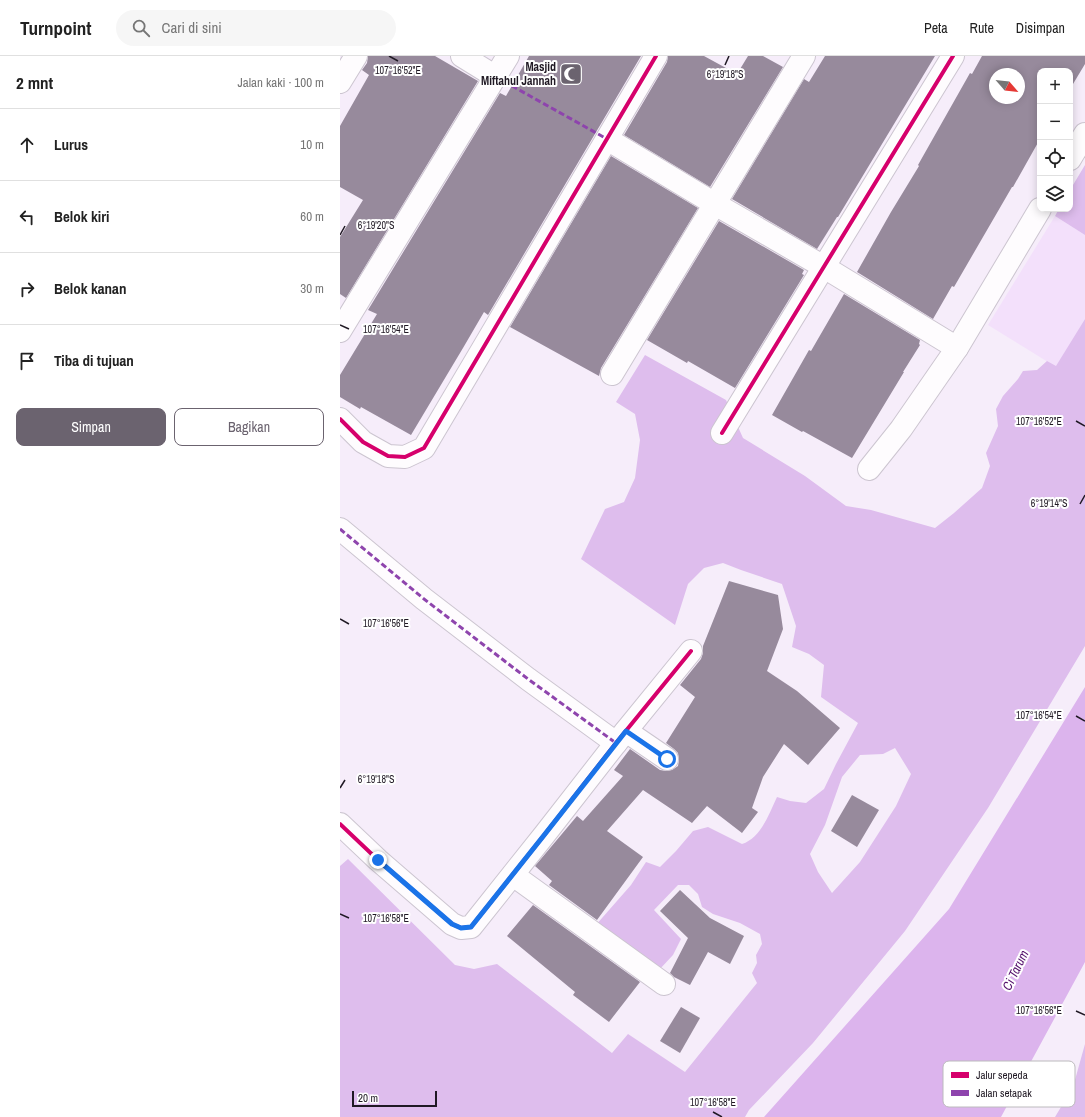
<!DOCTYPE html>
<html lang="id">
<meta charset="utf-8">
<style>
:root{--surface:#fff;--page:#f6f6f6;--text:#222;--muted:#767676;--line:#e0e0e0;--accent:#6b636f}
body{margin:0;font-family:"Archivo Narrow",sans-serif;background:var(--page);color:var(--text)}
.controls{position:absolute;right:12px;top:12px;display:grid;overflow:hidden;border-radius:8px;box-shadow:0 2px 10px #0003}
.controls button{width:36px;height:36px;display:grid;place-items:center;padding:0;border:0;border-bottom:1px solid var(--line);background:var(--surface);color:var(--text);font:20px sans-serif}
.compass{position:absolute;left:649px;top:12px;width:36px;height:36px;border-radius:50%;background:var(--surface);box-shadow:0 2px 10px #0003;rotate:118deg}
.scale{position:absolute;left:12px;bottom:10px;width:85px;box-sizing:border-box;padding-left:4px;border:2px solid #201924;border-top:0;font-size:11px;line-height:14px;white-space:nowrap;color:#201924;-webkit-text-stroke:3px #fff;paint-order:stroke}
.stop{position:absolute;width:12px;height:12px;margin:-9px;border:3px solid #1a73e8;border-radius:50%;background:#fff}
.stop.end{background:#1a73e8;border-color:#fff;box-shadow:0 1px 4px #0008}
.list{margin:0;padding:0;list-style:none}
h2{display:flex;justify-content:space-between;align-items:center;height:52px;margin:0;padding:0 16px;font-size:17px}
h2 small{font-size:13px;font-weight:400;color:var(--muted)}
.list li{display:grid;grid-template-columns:26px 1fr auto;gap:12px;align-items:center;box-sizing:border-box;height:72px;padding:0 16px;border-top:1px solid var(--line)}
.list b{display:block;font-size:15px;white-space:nowrap}
.list em{font-size:13px;font-style:normal;color:var(--muted)}
.actions{display:flex;gap:8px;padding:12px 16px}
.actions a{flex:1;padding:9px 0;border:1px solid var(--accent);border-radius:8px;text-align:center;font-size:14px;color:var(--accent)}
.actions .main{background:var(--accent);color:#fff}
.icon{flex:none;width:22px;height:22px;fill:none;stroke:currentColor;stroke-width:2;stroke-linecap:round;stroke-linejoin:round}
.map{position:relative;flex:none;width:745px;height:1061px;overflow:hidden}
header{display:flex;align-items:center;gap:24px;box-sizing:border-box;height:56px;padding:0 20px;background:var(--surface);border-bottom:1px solid var(--line)}
header strong{font-size:19px}
nav{display:flex;gap:22px;margin-inline-start:auto;font-size:14px}
.search{width:280px;height:36px;background:var(--page);display:flex;align-items:center;gap:10px;box-sizing:border-box;padding:0 14px;border-radius:22px;color:var(--muted);font-size:15px}
main{display:flex}
aside{flex:1;background:var(--surface)}
.map>svg:first-child{display:block}
.green{fill:#f3e0fb}
.forest{fill:#debded;fill-rule:evenodd}
.water{fill:#dcb4ed}
.building{fill:#978a9c;fill-rule:evenodd}
.lines{fill:none;stroke-linecap:round;stroke-linejoin:round}
.minor-casing{stroke:#ccc5d0;stroke-width:24}
.minor{stroke:#fefcfe;stroke-width:22}
.quiet{stroke:#8e44ad;stroke-width:3;stroke-dasharray:6 3;stroke-linecap:butt}
.cycleway-casing{stroke:#fff;stroke-width:6}
.cycleway{stroke:#d6006c;stroke-width:4}
.route{stroke:#1a73e8;stroke-width:5}
.ticks{fill:none;stroke:#201924;stroke-width:1.5}
.labels{text-anchor:middle;stroke-width:4;stroke-linejoin:round;paint-order:stroke}
.poi-label{font-size:12px;font-weight:bold;fill:#201924;stroke:#fff;text-anchor:end}
.water-label{font-size:13px;font-style:italic;fill:#55126c;stroke:#fff}
.key{fill:#fff;stroke:#bcbabd;stroke-width:1}
.key-label{font-size:11px;fill:#201924}
.ticks-label{font-size:10px;text-anchor:middle;fill:#201924;stroke:#fff;stroke-width:4;stroke-linejoin:round;paint-order:stroke}
</style>
<header>
<strong>Turnpoint</strong>
<div class="search"><svg class="icon" aria-label="search" viewBox="0 0 24 24"><circle cx="10" cy="10" r="6"/><path d="M15 15l6 6"/></svg>Cari di sini</div>
<nav><a>Peta</a><a>Rute</a><a>Disimpan</a></nav>
</header>
<main>
<aside>
<h2>2 mnt<small>Jalan kaki · 100 m</small></h2>
<ul class="list">
<li><svg class="icon" aria-label="ahead" viewBox="0 0 24 24"><path d="M12 20V5M6 11l6-6 6 6"/></svg><div><b>Lurus</b></div><em>10 m</em></li>
<li><svg class="icon" aria-label="left" viewBox="0 0 24 24"><path d="M17 20v-9H6M10 6l-5 5 5 5"/></svg><div><b>Belok kiri</b></div><em>60 m</em></li>
<li><svg class="icon" aria-label="right" viewBox="0 0 24 24"><path d="M7 20v-9h11M14 6l5 5-5 5"/></svg><div><b>Belok kanan</b></div><em>30 m</em></li>
<li><svg class="icon" aria-label="arrive" viewBox="0 0 24 24"><path d="M6 21V4h12l-3 4 3 4H6"/></svg><div><b>Tiba di tujuan</b></div></li>
</ul>
<div class="actions"><a class="main">Simpan</a><a>Bagikan</a></div>
</aside>
<div class="map">
<svg width="745" height="1061" viewBox="0 0 745 1061">
<rect width="100%" height="100%" fill="#f6edfa"/>
<polygon class="green" points="715,160 745,179 745,263 716,311 648,269"/>
<g class="forest">
<polygon points="745,109 745,179 715,160 719,153 730,153 730,134"/>
<path d="M745 263V590L648 752 565 875 473 987 409 1054 405 1061H0V810L8 803 115 909 134 913 157 908 272 997 288 978 345 1016 417 927 412 917 417 907 416 899 422 888 420 878 400 867 373 858 362 851 358 838 349 829H338L314 854 341 883 333 899 319 914 255 870 291 829 306 806 320 811 336 795 353 775 368 771 402 788C421 782 429 758 437 741L450 745 466 747 484 733 496 708 518 667 481 641 484 609 469 598 452 591 456 570 442 528 401 514 383 507 364 512 348 528 335 569 241 503 265 453 284 446 295 422 300 384 295 358 276 346 305 299 386 344 403 382 465 420 506 450 531 454 595 472 614 457 642 432 650 410 646 397 658 370 656 353 663 340 678 323 683 315 697 314 707 305 716 310ZM555 692 571 718 556 750 520 806 492 837 478 816 470 798 485 769 502 721 520 699 543 698Z"/>
<polygon points="745,988 745,1061 715,1061 733,1031"/>
</g>
<polygon class="water" points="745,631 745,906 661,1061 424,1061 609,853"/>
<g class="building">
<polygon points="28,0 95,0 138,25 6,242 0,238 0,181 23,144 0,131 0,70 29,19 22,14 27,7"/>
<polygon points="189,0 301,0 148,259 144,256 123,292 71,379 21,351 20,353 0,341 0,319 37,258 28,254 160,37 166,40"/>
<polygon points="328,0 364,0 397,18 408,0 423,0 443,11 370,131 284,79 327,6"/>
<polygon points="485,0 595,0 498,161 497,161 477,193 392,143 464,23 469,26"/>
<path d="M642 0H745V8L730 33V15H700V83L673 131H672L614 231 612 230 593 263 517 216 551 156 579 110 578 109 630 17 632 18ZM655 18H679V42H655Z"/>
<polygon points="271,100 358,152 261,312 259,320 170,271"/>
<polygon points="379,165 464,214 462,218 464,219 395,332 348,305 347,307 307,284"/>
<polygon points="504,238 580,284 579,288 580,289 563,316 564,316 512,402 463,375 462,376 432,359 469,294 471,295"/>
<polygon points="389,525 438,539 443,573 427,615 457,635 500,672 468,709 444,688 423,721 412,752 418,756 402,777 367,750 352,767 303,734 267,775 303,801 257,864 209,829 212,825 195,810 237,760 243,765 283,720 274,714 290,693 320,714 326,715 332,714 338,710 339,704 338,697 334,693 326,687 355,641 340,629 361,603 363,597 363,590"/>
<polygon points="512,739 539,754 517,791 491,775"/>
<polygon points="340,834 370,862 404,880 390,908 368,896 350,929 334,921 330,917 348,882 320,855"/>
<polygon points="193,849 300,926 269,966 233,939 235,936 167,880"/>
<polygon points="341,951 360,962 340,997 320,985"/>
</g>
<g class="lines">
<g class="minor-casing">
<g id="minor">
<polyline points="122,0 156,21"/>
<polyline points="0,26 16,0"/>
<polyline points="267,83 375,148 484,211 617,292"/>
<polyline points="730,103 745,78"/>
<polyline points="0,275 168,0"/>
<polyline points="272,318 464,0"/>
<polyline points="0,363 23,386 48,400 65,401 84,392 316,0"/>
<polyline points="382,377 613,0"/>
<polyline points="529,413 561,373 617,292 700,153"/>
<polyline points="0,473 84,543 188,623 276,687"/>
<polyline points="286,675 327,703"/>
<polyline points="0,768 38,804 112,868 121,872 131,871 205,778 276,687 351,595"/>
<polyline points="173,819 324,928"/>
</g>
</g>
<use href="#minor" class="minor"/>
<g class="quiet">
<polyline points="156,21 267,83"/>
<polyline points="0,473 84,543 188,623 276,687"/>
</g>
<g class="cycleway-casing">
<g id="cycleway">
<polyline points="0,363 23,386 48,400 65,401 84,392 316,0"/>
<polyline points="382,377 613,0"/>
<polyline points="0,768 38,804 112,868 121,872 131,871 205,778 276,687 351,595"/>
</g>
</g>
<use href="#cycleway" class="cycleway"/>
</g>
<g class="lines">
<polyline class="route" points="38,804 112,868 121,872 131,871 205,778 286,675 327,703"/>
</g>
<path class="ticks" d="M49 0 58 5M385 9 389 0M0 179 5 170M0 269 9 273M736 365 745 370M740 448 745 439M0 563 9 568M736 660 745 665M0 732 5 724M0 858 9 862M736 955 745 959M373 1056 382 1061"/>
<defs>
<g id="mosque-square" transform="scale(1.15)"><rect x="-9" y="-9" width="18" height="18" rx="4" fill="#6b636f" stroke="#fff"/><path d="M3.5-4.9A6 6 0 1 0 3.5 4.9A5 5 0 1 1 3.5-4.9Z" fill="#fff"/></g>
</defs>
<g fill-rule="evenodd">
<use href="#mosque-square" x="231" y="18"/>
</g>
<g class="labels">
<g class="poi-label">
<text x="216" y="15">Masjid<tspan x="216" dy="14">Miftahul Jannah</tspan></text>
</g>
<g class="water-label">
<text transform="translate(675 914) rotate(-64)" y="5">Ci Tarum</text>
</g>
</g>
<rect x="603" y="1005" width="132" height="46" rx="6" class="key"/>
<rect x="611" y="1016" width="18" height="6" fill="#d6006c"/>
<rect x="611" y="1034" width="18" height="6" fill="#8e44ad"/>
<g class="key-label">
<text x="636" y="1023">Jalur sepeda</text>
<text x="636" y="1041">Jalan setapak</text>
</g>
<g class="ticks-label">
<text x="58" y="18">107°16'52"E</text>
<text x="385" y="22">6°19'18"S</text>
<text x="36" y="173">6°19'20"S</text>
<text x="46" y="277">107°16'54"E</text>
<text x="699" y="369">107°16'52"E</text>
<text x="709" y="451">6°19'14"S</text>
<text x="46" y="571">107°16'56"E</text>
<text x="699" y="663">107°16'54"E</text>
<text x="36" y="727">6°19'18"S</text>
<text x="46" y="866">107°16'58"E</text>
<text x="699" y="958">107°16'56"E</text>
<text x="373" y="1050">107°16'58"E</text>
</g>
</svg>
<div class="controls">
<button>+</button>
<button>−</button>
<button><svg class="icon" aria-label="locate" viewBox="0 0 24 24"><circle cx="12" cy="12" r="6"/><path d="M12 2v4M12 18v4M2 12h4M18 12h4"/></svg></button>
<button><svg class="icon" aria-label="layers" viewBox="0 0 24 24"><path d="M12 4l9 5-9 5-9-5zM3 14l9 5 9-5"/></svg></button>
</div>
<svg class="compass" viewBox="-18 -18 36 36"><path d="M0-13l5 13h-10z" fill="#e53935"/><path d="M0 13l5-13h-10z" fill="#767676"/></svg>
<div class="scale">20 m</div>
<div class="stop" style="left:327px;top:703px"></div>
<div class="stop end" style="left:38px;top:804px"></div>
</div>
</main>
